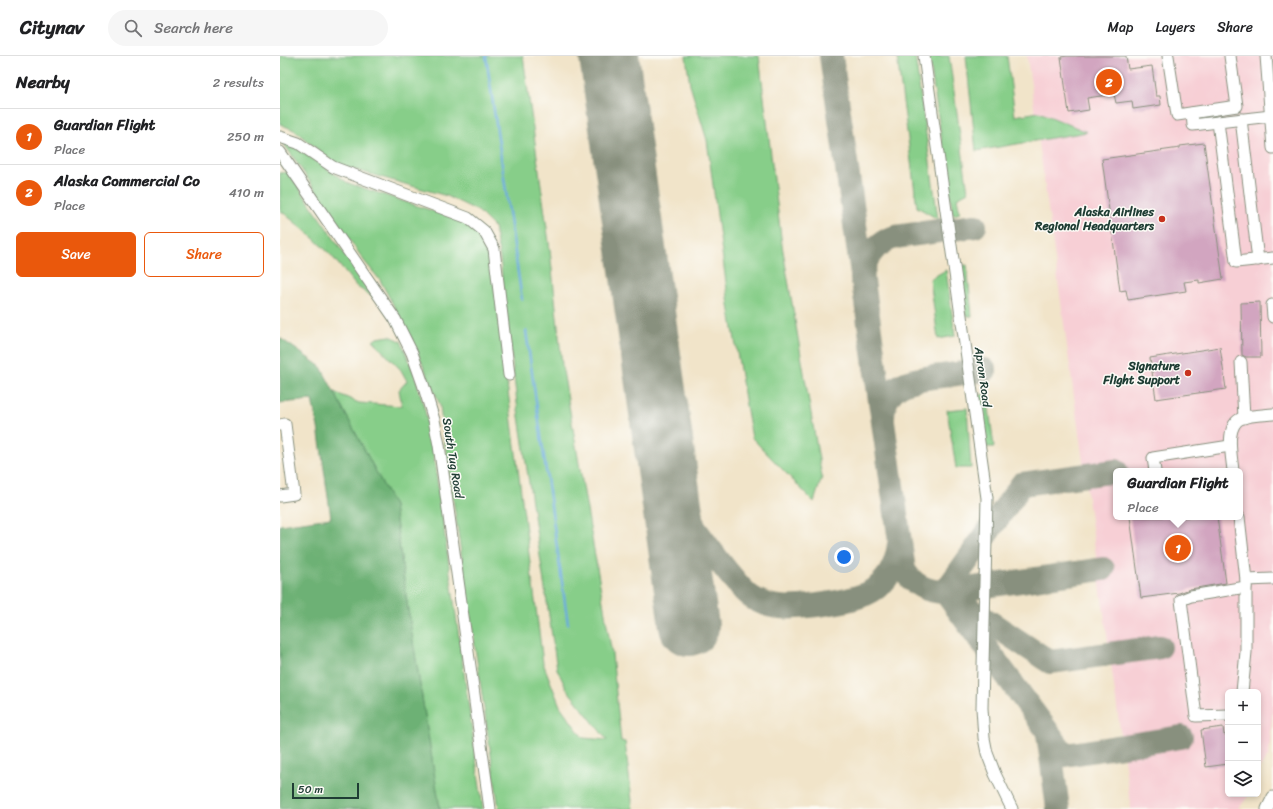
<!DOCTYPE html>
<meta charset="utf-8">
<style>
:root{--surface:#fff;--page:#f6f6f6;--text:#202124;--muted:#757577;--line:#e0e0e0;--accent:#ea580c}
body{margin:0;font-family:Sriracha,sans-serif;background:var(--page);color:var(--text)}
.controls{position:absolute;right:12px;bottom:12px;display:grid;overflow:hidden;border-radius:6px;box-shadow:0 2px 6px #0003}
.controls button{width:36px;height:36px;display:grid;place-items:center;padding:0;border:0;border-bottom:1px solid var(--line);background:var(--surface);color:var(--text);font:20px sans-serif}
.scale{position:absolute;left:12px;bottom:10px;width:67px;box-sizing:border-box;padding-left:4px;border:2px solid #1f3d34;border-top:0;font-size:11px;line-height:14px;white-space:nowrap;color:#1f3d34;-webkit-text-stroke:3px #fdfcf7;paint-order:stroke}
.you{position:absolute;left:564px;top:501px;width:14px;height:14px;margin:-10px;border:3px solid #fff;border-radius:50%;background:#1a73e8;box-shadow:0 0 0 6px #1a73e833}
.badge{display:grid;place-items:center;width:26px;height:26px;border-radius:50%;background:var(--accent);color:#fff;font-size:13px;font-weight:700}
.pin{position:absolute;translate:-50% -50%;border:2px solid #fff;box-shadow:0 1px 4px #0006}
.popup{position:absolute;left:833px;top:412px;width:130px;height:52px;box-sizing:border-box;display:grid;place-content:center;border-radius:6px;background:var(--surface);filter:drop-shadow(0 1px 3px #0005);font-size:13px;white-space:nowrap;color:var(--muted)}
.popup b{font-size:15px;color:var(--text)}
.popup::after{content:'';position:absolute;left:50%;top:100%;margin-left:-8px;border:8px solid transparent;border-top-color:var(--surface)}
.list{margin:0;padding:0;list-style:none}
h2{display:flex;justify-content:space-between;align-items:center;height:52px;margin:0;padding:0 16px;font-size:17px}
h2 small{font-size:13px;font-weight:400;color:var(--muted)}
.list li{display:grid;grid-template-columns:26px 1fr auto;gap:12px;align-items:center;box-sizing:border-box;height:56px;padding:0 16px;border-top:1px solid var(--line)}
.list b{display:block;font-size:15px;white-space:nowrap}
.list p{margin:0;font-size:13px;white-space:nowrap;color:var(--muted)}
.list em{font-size:13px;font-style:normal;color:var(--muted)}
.actions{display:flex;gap:8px;padding:12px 16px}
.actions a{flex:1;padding:9px 0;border:1px solid var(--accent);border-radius:6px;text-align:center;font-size:14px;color:var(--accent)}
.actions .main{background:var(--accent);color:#fff}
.icon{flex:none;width:22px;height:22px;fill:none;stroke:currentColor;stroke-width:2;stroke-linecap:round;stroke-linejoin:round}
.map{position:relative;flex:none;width:993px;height:753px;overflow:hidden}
header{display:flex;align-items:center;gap:24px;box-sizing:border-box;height:56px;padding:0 20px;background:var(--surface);border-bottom:1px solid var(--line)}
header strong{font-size:19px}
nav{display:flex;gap:22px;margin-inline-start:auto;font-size:14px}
.search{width:280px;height:36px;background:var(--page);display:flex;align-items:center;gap:10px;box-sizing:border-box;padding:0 14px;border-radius:22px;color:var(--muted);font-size:15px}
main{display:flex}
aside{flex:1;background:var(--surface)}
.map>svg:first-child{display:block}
.built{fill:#f7cfd5;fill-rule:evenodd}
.green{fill:#87ce89;stroke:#53865e}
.forest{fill:#6db175;stroke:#467754}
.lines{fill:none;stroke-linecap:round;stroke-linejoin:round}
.stream{stroke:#6aabde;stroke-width:2.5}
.taxiway{stroke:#88907e;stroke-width:24}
.runway{stroke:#88907e;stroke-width:60}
.building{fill:#d2a5c0}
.minor-casing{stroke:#88907e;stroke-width:13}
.minor{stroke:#fff;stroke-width:11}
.poi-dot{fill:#c8321e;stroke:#fdfcf7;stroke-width:1.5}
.labels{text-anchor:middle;stroke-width:3;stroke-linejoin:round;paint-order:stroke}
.poi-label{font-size:12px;font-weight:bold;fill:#1f3d34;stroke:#fdfcf7;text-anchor:end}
.street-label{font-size:12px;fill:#1f3d34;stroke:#fdfcf7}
</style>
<header>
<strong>Citynav</strong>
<div class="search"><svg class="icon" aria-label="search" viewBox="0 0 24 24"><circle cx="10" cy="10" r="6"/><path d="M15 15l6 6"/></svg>Search here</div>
<nav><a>Map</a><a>Layers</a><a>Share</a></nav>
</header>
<main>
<aside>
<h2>Nearby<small>2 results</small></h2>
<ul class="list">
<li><span class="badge">1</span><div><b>Guardian Flight</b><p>Place</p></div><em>250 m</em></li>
<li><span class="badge">2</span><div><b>Alaska Commercial Co</b><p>Place</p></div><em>410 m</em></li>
</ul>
<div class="actions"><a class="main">Save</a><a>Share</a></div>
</aside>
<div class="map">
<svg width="993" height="753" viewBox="0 0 993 753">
<rect width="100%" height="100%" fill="#fdfcf7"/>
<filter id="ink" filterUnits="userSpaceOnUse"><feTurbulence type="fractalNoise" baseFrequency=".025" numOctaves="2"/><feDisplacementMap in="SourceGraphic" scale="8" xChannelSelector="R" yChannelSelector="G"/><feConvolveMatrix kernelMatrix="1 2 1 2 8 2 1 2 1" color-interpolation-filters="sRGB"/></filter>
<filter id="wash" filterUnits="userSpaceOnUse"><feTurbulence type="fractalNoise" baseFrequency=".012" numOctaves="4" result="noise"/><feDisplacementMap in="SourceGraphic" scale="16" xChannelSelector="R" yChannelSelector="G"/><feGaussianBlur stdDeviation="0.9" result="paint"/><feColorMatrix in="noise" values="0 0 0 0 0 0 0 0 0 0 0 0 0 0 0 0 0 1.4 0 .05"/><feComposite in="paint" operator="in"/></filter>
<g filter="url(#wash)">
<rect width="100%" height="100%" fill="#f1e4c9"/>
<path class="built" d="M747 0H993V650L989 699 978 713V636H948V738H970L958 753H851ZM836 415H960V461H836Z"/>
<g class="green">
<polygon points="0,0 243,0 270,194 282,309 332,598 341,685 345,686 353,753 219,753 162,368 160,349 133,286 100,224 85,206 2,85 21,95 68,127 171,161 190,168 202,184 211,203 263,607 280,650 303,682 327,684 286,632 277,613 237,347 220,202 214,171 198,155 167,140 55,108 14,74 0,68"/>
<polygon points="406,0 479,0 502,189 542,421 534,446 472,382 466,349 449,249 427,84 410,29"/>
<polygon points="617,0 635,0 658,163 637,151"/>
<polygon points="649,0 669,0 688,136 677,142 680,157 673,159"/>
<polygon points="686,0 727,0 735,60 759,56 807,76 696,95"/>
<polygon points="8,116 95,242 77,231 51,199 29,178 0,154 0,117"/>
<polygon points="687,209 692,260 686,260 679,210"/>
<polygon points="666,214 675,280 658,283 650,223"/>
<polygon points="110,280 121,285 135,319 145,355 153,395 203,753 160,753 128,554 114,450 54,336 79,347 122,350 119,334 127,325 121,314 93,285 97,282"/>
<polygon points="707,337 714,391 705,391 698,340"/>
<polygon points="687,352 691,412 676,412 667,354"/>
</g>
<polygon class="forest" points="0,282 41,311 114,450 128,554 160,753 0,753 0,469 51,462 38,371 32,344 0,347"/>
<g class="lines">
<g class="stream">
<polyline points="206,0 242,244"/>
<polyline points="246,275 288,568"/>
</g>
<g class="taxiway">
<path d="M551 0 624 514C634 530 647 536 665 536L823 513"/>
<path d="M582 222C584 202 595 187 615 181L695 170"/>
<path d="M603 362C604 326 633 323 662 320 676 318 691 316 705 314"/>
<path d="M392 441C410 465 427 490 446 514 454 523 461 534 471 541 492 555 514 552 538 549 579 543 613 538 619 488"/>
<polyline points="665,536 785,699 901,681"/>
<polyline points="665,536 742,428 836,415"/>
<polyline points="682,548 770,606 880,591"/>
<polyline points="768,678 778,753"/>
</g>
<polyline class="runway" points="329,0 409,570"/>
</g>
<g id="blocks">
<g class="building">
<polygon points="787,0 846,0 848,13 872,10 876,40 880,40 881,49 853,53 852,45 836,47 834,38 807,42 809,54 789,57 781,1"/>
<polygon points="924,87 943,223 919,227 919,224 904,226 906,235 848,244 846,234 840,235 822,103 900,92 900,90"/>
<polygon points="980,246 981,301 966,301 962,299 961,247"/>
<polygon points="940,291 946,333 876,343 870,302"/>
<polygon points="850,461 937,461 946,527 910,533 899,537 861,542"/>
<polygon points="943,671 944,679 948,678 948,708 926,711 921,674"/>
</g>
</g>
</g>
<g filter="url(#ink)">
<use href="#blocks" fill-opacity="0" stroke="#88907e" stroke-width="1"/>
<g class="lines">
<g class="minor-casing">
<g id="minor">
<polyline points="644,0 707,442 702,652 704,682 707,697 715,718 732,753"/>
<polyline points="888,0 897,59 957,50 950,0"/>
<polyline points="986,0 993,92"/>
<polyline points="912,57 913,69 938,66"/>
<polyline points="991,60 938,66 956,206 993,202"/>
<polyline points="961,63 978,204"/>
<polyline points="0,81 18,87 53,111 188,162 204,175 214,193 229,319"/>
<polyline points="0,96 115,263 132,297 143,328 154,364 159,389 210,753"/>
<polyline points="992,249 993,261"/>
<polyline points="961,306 964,362"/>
<polyline points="0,369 5,368 14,438 0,440"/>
<polyline points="875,415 873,402 950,390"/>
<path d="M953 415C952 401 944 369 962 362 971 359 983 359 993 358"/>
<polyline points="959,461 966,524 966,596 962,636"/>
<polyline points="966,524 993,523"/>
<polyline points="948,659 916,660 901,544 911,540 966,531"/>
<polyline points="987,753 993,741"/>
</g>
</g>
<use href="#minor" class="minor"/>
</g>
</g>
<g class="poi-dot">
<circle cx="882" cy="163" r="4"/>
<circle cx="908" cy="317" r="4"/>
</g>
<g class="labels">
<g class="poi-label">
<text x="874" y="160">Alaska Airlines<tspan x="874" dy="14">Regional Headquarters</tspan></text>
<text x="900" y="314">Signature<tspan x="900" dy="14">Flight Support</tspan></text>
</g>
<g class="street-label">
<text transform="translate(703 321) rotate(82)" y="4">Apron Road</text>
<text transform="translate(173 402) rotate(81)" y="4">South Tug Road</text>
</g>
</g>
</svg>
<div class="controls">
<button>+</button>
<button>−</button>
<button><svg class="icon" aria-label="layers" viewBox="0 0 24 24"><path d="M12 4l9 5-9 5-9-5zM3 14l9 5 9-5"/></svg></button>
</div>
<div class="scale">50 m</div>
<div class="you"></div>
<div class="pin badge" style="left:898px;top:492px">1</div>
<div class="popup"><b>Guardian Flight</b>Place</div>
<div class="pin badge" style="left:829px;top:26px">2</div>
</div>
</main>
